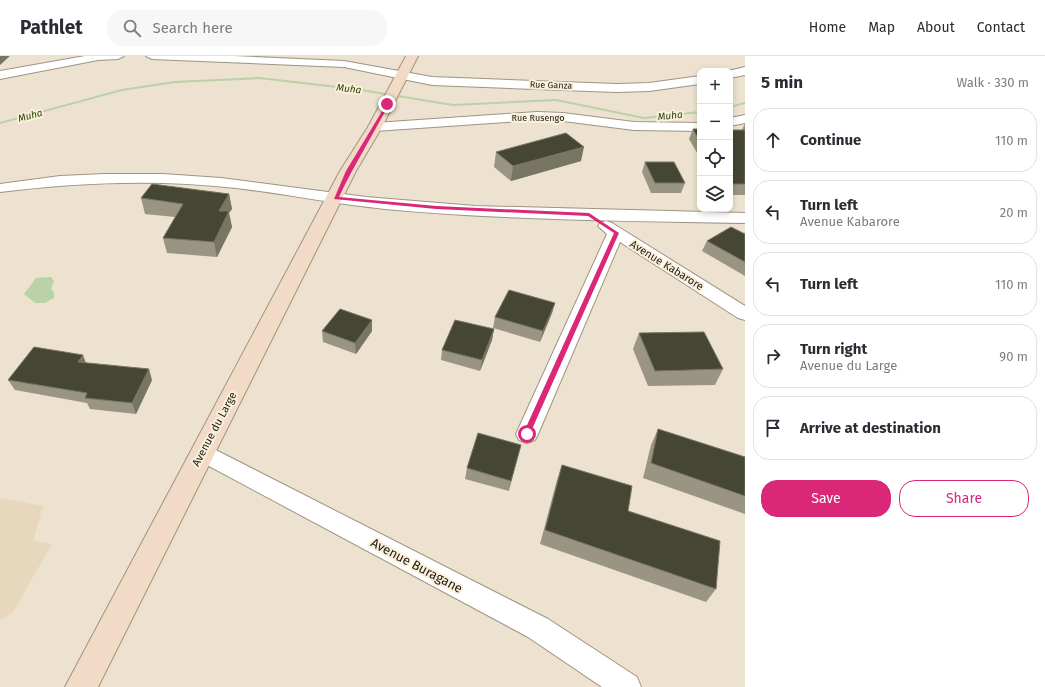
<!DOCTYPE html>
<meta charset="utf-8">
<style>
:root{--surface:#fff;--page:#f7f7f7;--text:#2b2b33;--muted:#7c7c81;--line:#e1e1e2;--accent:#db2777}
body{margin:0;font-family:"Fira Sans",sans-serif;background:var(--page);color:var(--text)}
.controls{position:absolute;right:12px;top:12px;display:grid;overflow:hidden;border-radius:8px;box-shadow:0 2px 6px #0003}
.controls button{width:36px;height:36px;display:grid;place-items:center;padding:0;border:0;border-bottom:1px solid var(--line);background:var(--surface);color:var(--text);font:20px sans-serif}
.stop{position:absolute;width:12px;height:12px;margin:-9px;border:3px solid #db2777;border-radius:50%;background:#fff}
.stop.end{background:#db2777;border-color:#fff;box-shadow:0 1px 4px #0008}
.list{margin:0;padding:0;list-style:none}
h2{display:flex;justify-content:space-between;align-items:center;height:52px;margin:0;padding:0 16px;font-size:17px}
h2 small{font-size:13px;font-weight:400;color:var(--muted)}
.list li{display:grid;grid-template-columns:26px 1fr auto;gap:12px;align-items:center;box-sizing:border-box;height:64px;margin:0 8px 8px;padding:0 8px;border:1px solid var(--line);border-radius:16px}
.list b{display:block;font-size:15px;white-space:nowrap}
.list p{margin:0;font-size:13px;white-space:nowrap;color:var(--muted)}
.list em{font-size:13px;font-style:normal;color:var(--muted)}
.actions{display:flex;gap:8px;padding:12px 16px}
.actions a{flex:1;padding:9px 0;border:1px solid var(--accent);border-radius:16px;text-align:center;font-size:14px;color:var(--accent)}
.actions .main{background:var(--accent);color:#fff}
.icon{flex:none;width:22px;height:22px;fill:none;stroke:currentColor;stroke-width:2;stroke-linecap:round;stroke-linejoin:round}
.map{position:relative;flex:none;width:745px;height:631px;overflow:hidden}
header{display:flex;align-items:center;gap:24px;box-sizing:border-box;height:56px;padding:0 20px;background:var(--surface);border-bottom:1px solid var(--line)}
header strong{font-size:19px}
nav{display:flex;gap:22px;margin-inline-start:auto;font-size:14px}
.search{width:280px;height:36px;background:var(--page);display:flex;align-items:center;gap:10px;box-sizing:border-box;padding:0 14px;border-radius:16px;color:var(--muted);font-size:15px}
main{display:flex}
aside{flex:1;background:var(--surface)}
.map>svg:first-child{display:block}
.built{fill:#e7d8bd}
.water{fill:#b9d2a6}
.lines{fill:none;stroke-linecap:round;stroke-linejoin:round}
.stream{fill:#b9d2a6;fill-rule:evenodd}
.street-casing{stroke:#9e9482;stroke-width:2}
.secondary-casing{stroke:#9e9482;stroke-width:2}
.street{fill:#fff;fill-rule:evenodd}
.secondary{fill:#f1dac6;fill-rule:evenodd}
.wall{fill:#9a9482}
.shaded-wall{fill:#787562}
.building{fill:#464634;stroke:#787562}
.route{fill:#db2777}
.labels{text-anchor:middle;stroke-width:4;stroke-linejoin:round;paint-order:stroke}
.far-street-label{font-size:9px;fill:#1e1a13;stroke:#fbf0dc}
.far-water-label{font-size:10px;font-style:italic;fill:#254200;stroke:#fbf0dc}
.street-label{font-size:11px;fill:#1e1a13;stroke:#fbf0dc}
.near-street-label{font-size:13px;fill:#1e1a13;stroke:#fbf0dc}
</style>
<header>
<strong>Pathlet</strong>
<div class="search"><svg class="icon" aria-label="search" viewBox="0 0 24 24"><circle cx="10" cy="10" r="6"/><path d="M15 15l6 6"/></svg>Search here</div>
<nav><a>Home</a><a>Map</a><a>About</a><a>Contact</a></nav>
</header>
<main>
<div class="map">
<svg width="745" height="631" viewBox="0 0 745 631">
<rect width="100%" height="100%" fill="#ede2cf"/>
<polygon class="built" points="0,442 43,450 33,485 52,488 13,556 0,564"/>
<polygon class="water" points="51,221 54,225 51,233 54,236 54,242 45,247 35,247 24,238 36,222"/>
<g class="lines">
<g class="stream">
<polygon points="259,21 355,32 453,48 556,43 644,61 700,55 700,57 644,63 556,45 453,50 355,34 259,23 175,27 122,35 0,68 0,66 122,33 175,25"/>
<polygon points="745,46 745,48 730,52 730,50"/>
</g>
<g class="street-casing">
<g id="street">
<polygon points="85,0 124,0 118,3 98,4 0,23 0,15"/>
<polygon points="146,0 234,0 344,5 432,21 616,28 649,27 700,20 700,28 649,35 616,36 432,29 344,11 152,3"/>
<polygon points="745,11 745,19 730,22 730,15 728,15"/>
<polygon points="537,56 563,57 634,66 700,67 700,75 634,74 563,65 537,64 375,75 370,74 368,71 370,68 375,67"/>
<polygon points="745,59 745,67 730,70 730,62"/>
<path d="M105 118H163L221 122 366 141 475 150 745 157V167C625 165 504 164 385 153 335 148 286 138 236 132 156 123 80 126 0 136V128L60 120Z"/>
<polygon points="606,165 612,167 745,250 745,264 738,262 620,186 538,378 535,384 527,387 519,384 516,378 607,178 598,170 600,167"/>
<polygon points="202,387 548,563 637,621 641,631 602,631 528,581 194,402 191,396 194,390"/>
</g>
</g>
<g class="secondary-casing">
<polygon id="secondary" points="406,0 418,0 382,71 356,115 98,631 65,631 340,115 368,71"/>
</g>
<use href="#street" class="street"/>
<use href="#secondary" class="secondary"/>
</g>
<g class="wall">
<polygon points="745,67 745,139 730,139 730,74 742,74"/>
<polygon points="693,73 700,73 700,102 689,83"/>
<polygon points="496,96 581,105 511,125 494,111"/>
<polygon points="645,106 685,127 681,137 651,137 642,116"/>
<polygon points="229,138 232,153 229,157 232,171 217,201 167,197 163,182 175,161 145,158 141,142"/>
<polygon points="745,178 745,220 702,195 707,185"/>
<polygon points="555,247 552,257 540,286 493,272 495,261"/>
<polygon points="372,264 372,275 356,298 323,286 322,275"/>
<polygon points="494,273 492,284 480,315 441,304 442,294"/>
<polygon points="639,277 723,313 715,329 648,330 633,293"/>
<polygon points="86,307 152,324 136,358 90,353 87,347 15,334 8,324"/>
<polygon points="658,373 745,401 745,458 643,422 651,389"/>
<polygon points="521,389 509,435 465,423 467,412"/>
<polygon points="562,409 628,455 716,533 706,546 540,488 557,424"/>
</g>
<g class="shaded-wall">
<polygon points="0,0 10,0 0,9"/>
<polygon points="584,91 581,105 511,125 513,110"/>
<polygon points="229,138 232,153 229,157 232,171 217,201 214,186 219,155"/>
<polygon points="555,247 552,257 540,286 543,275"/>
<polygon points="372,264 372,275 356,298 355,287"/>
<polygon points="494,273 492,284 480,315 482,304"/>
<polygon points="83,299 87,310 78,306"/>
<polygon points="149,313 152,324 136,358 132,347"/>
</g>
<g class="building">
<polygon points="693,73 700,73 700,86"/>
<polygon points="730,74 745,74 745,128 731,128 730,126"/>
<polygon points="566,77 584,91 513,110 496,96"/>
<polygon points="645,106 674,106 685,127 655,127"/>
<polygon points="152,128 229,138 219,155 229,155 214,186 163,182 183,148 141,142"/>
<polygon points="731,171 745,178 745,206 707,185"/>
<polygon points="509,234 555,247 543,275 495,261"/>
<polygon points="340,253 372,264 355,287 322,275"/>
<polygon points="455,264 494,273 482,304 442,294"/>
<polygon points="704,276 723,313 655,315 639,277"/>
<polygon points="34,291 83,299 78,306 149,313 132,347 85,342 87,337 8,324"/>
<polygon points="658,373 745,401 745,440 651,407"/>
<polygon points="478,377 521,389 511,425 467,412"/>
<polygon points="562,409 632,430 628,455 720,485 716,533 545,474"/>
</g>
<path class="route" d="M387 47 389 48C373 79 354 109 339 141L436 150 589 157 619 177 529 380 527 381 523 378 614 177 588 160 436 153 334 143 346 115Z"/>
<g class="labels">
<g class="far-street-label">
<text transform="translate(551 29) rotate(2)" y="3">Rue Ganza</text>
<text x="538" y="65">Rue Rusengo</text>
</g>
<g class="far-water-label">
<text transform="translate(349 32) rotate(7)" y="4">Muha</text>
<text transform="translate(30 59) rotate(-15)" y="4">Muha</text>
<text transform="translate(670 59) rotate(-6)" y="4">Muha</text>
</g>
<g class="street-label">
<text transform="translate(667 209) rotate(32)" y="4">Avenue Kabarore</text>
<text transform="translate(214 373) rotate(-62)" y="4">Avenue du Large</text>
</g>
<g class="near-street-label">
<text transform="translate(417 509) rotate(28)" y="5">Avenue Buragane</text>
</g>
</g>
</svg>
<div class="controls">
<button>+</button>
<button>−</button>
<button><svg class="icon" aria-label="locate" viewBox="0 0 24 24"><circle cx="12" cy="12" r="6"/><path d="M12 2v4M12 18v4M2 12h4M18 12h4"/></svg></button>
<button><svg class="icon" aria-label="layers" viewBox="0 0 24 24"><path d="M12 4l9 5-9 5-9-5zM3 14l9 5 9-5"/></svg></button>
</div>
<div class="stop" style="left:527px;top:378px"></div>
<div class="stop end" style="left:387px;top:48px"></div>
</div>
<aside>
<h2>5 min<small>Walk · 330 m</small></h2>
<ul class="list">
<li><svg class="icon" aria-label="ahead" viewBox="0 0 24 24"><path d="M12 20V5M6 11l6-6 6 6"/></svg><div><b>Continue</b></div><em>110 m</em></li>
<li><svg class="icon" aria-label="left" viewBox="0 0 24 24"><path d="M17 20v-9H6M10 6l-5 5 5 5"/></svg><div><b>Turn left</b><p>Avenue Kabarore</p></div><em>20 m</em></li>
<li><svg class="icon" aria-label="left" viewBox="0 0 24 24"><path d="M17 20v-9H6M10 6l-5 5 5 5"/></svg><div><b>Turn left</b></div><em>110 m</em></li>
<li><svg class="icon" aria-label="right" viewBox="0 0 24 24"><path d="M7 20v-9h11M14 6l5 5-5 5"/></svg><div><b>Turn right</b><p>Avenue du Large</p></div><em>90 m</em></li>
<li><svg class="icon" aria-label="arrive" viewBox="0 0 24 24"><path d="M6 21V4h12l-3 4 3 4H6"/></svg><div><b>Arrive at destination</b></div></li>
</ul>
<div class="actions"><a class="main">Save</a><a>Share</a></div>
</aside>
</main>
